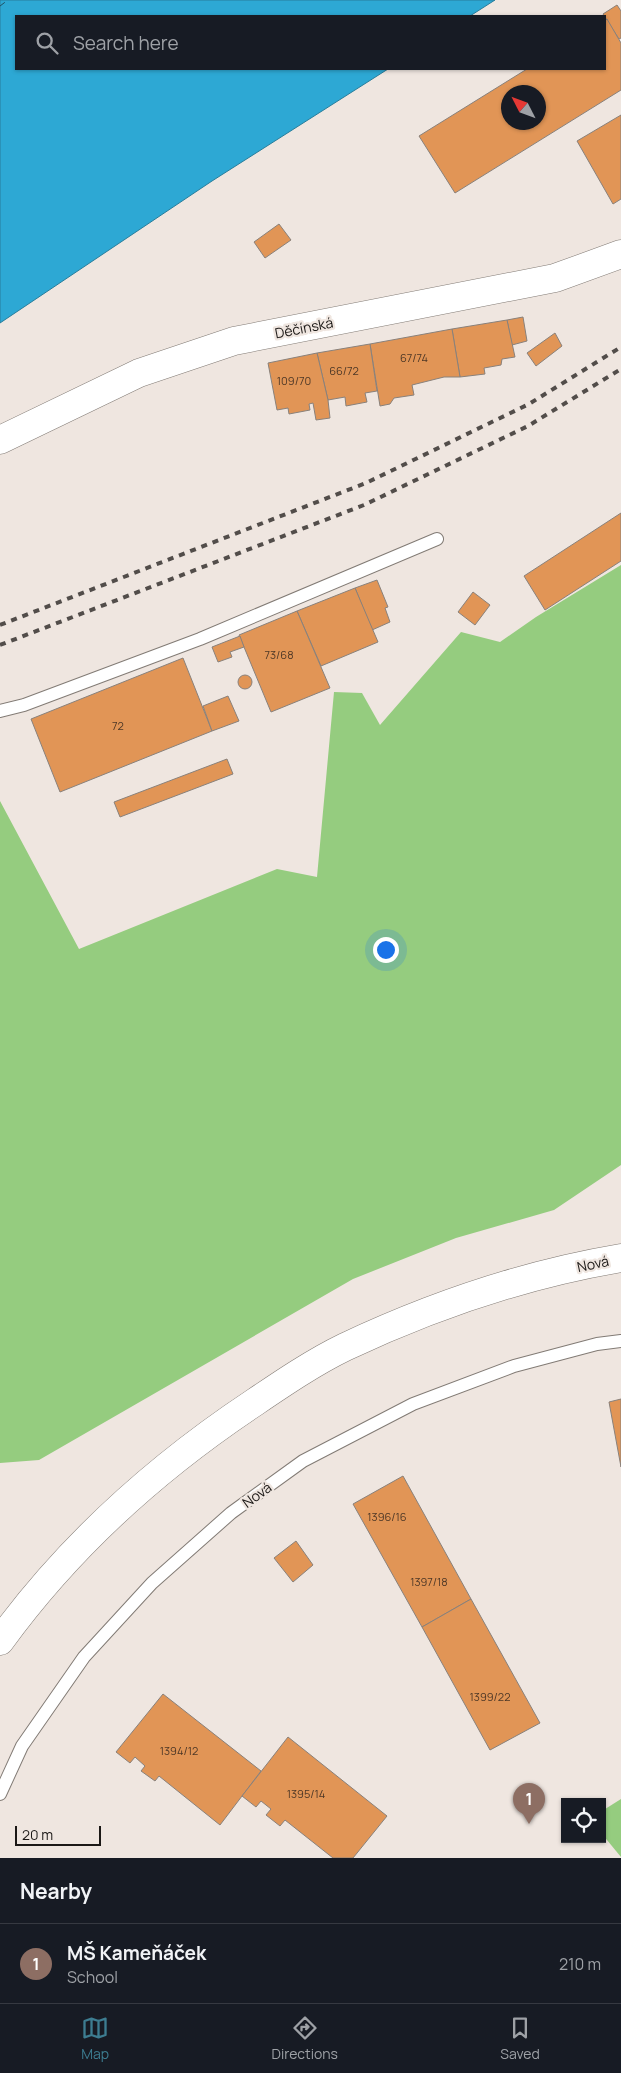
<!DOCTYPE html>
<meta charset="utf-8">
<style>
:root{--surface:#171b24;--page:#20242c;--text:#f1f3f6;--muted:#9ea1a6;--line:#363941;--accent:#3d7d91}
body{margin:0;font-family:Manrope,sans-serif;background:var(--page);color:var(--text)}
.controls{position:absolute;right:15px;bottom:15px;display:grid;overflow:hidden;border-radius:0px;box-shadow:0 1px 4px #0004}
.controls button{width:45px;height:45px;display:grid;place-items:center;padding:0;border:0;border-bottom:1px solid var(--line);background:var(--surface);color:var(--text);font:25px sans-serif}
.compass{position:absolute;left:501px;top:85px;width:45px;height:45px;border-radius:50%;background:var(--surface);box-shadow:0 1px 4px #0004;rotate:312deg}
.scale{position:absolute;left:15px;bottom:12px;width:86px;box-sizing:border-box;padding-left:5px;border:2px solid #1b1816;border-top:0;font-size:14px;line-height:18px;white-space:nowrap;color:#1b1816;-webkit-text-stroke:4px #efe6e0;paint-order:stroke}
.you{position:absolute;left:385px;top:949px;width:18px;height:18px;margin:-12px;border:4px solid #fff;border-radius:50%;background:#1a73e8;box-shadow:0 0 0 8px #1a73e833}
.badge{display:grid;place-items:center;width:32px;height:32px;border-radius:50%;background:var(--accent);color:#fff;font-size:16px;font-weight:700}
.pin{position:absolute;translate:-50% -41px;filter:drop-shadow(0 1px 2px #0008)}
.pin::after{content:'';position:absolute;top:26px;width:18px;height:15px;background:inherit;clip-path:polygon(0 0,100% 0,50% 100%)}
.list{margin:0;padding:0;list-style:none}
h2{display:flex;justify-content:space-between;align-items:center;height:65px;margin:0;padding:0 20px;font-size:21px}
h2 small{font-size:16px;font-weight:400;color:var(--muted)}
.list li{display:grid;grid-template-columns:32px 1fr auto;gap:15px;align-items:center;box-sizing:border-box;height:80px;padding:0 20px;border-top:1px solid var(--line)}
.list b{display:block;font-size:19px;white-space:nowrap}
.list p{margin:0;font-size:16px;white-space:nowrap;color:var(--muted)}
.list em{font-size:16px;font-style:normal;color:var(--muted)}
.icon{flex:none;width:28px;height:28px;fill:none;stroke:currentColor;stroke-width:2;stroke-linecap:round;stroke-linejoin:round}
.map{position:relative;flex:none;width:621px;height:1858px;overflow:hidden}
.search{position:absolute;background:var(--surface);box-shadow:0 1px 4px #0004;left:15px;right:15px;top:15px;height:55px;display:flex;align-items:center;gap:12px;box-sizing:border-box;padding:0 18px;border-radius:0px;color:var(--muted);font-size:19px}
.sheet{height:145px;background:var(--surface)}
nav{display:flex;justify-content:space-around;align-items:center;box-sizing:border-box;height:70px;border-top:1px solid var(--line);background:var(--surface);font-size:14px;color:var(--muted)}
nav a{display:grid;justify-items:center;gap:2px}
nav .on{color:var(--accent)}
.map>svg:first-child{display:block}
.green{fill:#95cc7f}
.water{fill:#2da8d4;stroke:#287d9b}
.lines{fill:none;stroke-linecap:round;stroke-linejoin:round}
.ferry{stroke:#215164;stroke-width:1;stroke-dasharray:6 5;stroke-linecap:butt}
.building{fill:#e19556;stroke:#89817b;fill-rule:evenodd}
.lane-casing{stroke:#827b75;stroke-width:14}
.secondary-casing{stroke:#827b75;stroke-width:29}
.lane{stroke:#fff;stroke-width:12}
.secondary{stroke:#fff;stroke-width:28}
.rail{stroke:#524d4a;stroke-width:4;stroke-dasharray:6 6;stroke-linecap:butt}
.labels{text-anchor:middle;stroke-width:4.5;stroke-linejoin:round;paint-order:stroke}
.number-label{font-size:11px;fill:#4c3726}
.street-label{font-size:14px;fill:#1b1816;stroke:#efe6e0}
</style>
<div class="map">
<svg width="621" height="1858" viewBox="0 0 621 1858">
<rect width="100%" height="100%" fill="#efe6e0"/>
<g class="green">
<polygon points="621,565 621,1165 554,1210 456,1238 353,1279 39,1460 0,1463 0,801 79,949 277,869 317,877 334,692 362,693 380,725 461,632 500,642 536,617"/>
<polygon points="621,1799 621,1857 602,1834 602,1811"/>
</g>
<polygon class="water" points="0,0 495,0 470,16 16,16 16,69 388,69 212,181 0,323"/>
<g class="lines">
<polyline class="ferry" points="0,6 8,0"/>
</g>
<g class="building">
<polygon points="617,5 621,11 621,38 619,39 603,14"/>
<path d="M607 19 621 43V90L455 193 419 136 527 69H605V21ZM508 92H538V122H508Z"/>
<polygon points="621,115 621,199 613,204 577,141"/>
<polygon points="279,224 291,240 265,258 254,242"/>
<polygon points="523,317 527,341 512,345 507,320"/>
<polygon points="507,320 515,357 502,359 501,365 484,368 485,374 460,377 452,329"/>
<polygon points="452,329 460,377 444,377 412,385 414,395 394,398 390,404 380,406 370,344"/>
<polygon points="555,333 562,346 536,366 527,353"/>
<polygon points="370,344 377,391 365,393 367,402 346,406 345,397 328,400 317,353"/>
<polygon points="317,353 328,400 330,418 316,420 313,403 309,404 310,410 289,414 288,408 277,410 268,363"/>
<polygon points="621,513 621,561 545,610 524,576"/>
<polygon points="377,580 388,607 385,608 390,622 372,630 355,588"/>
<polygon points="355,588 378,642 321,666 297,611"/>
<polygon points="473,592 490,605 475,625 458,612"/>
<polygon points="297,611 330,688 271,712 239,635"/>
<polygon points="240,636 244,647 230,652 232,657 218,662 212,647"/>
<polygon points="183,658 212,731 60,792 31,719"/>
<circle cx="245" cy="682" r="7"/>
<polygon points="228,696 239,721 212,731 203,706"/>
<polygon points="227,759 233,774 120,817 114,802"/>
<polygon points="621,1399 621,1467 609,1402"/>
<polygon points="403,1476 471,1599 422,1627 353,1504"/>
<polygon points="296,1541 313,1565 293,1582 274,1558"/>
<polygon points="471,1599 540,1723 490,1750 422,1627"/>
<polygon points="163,1694 261,1771 220,1825 159,1776 155,1781 141,1771 145,1766 135,1757 130,1763 116,1752"/>
<polygon points="288,1737 387,1816 353,1858 333,1858 285,1820 280,1826 266,1815 271,1809 261,1801 256,1807 242,1796"/>
</g>
<g class="lines">
<g class="lane-casing">
<g id="lane">
<polyline points="0,711 24,705 200,639 437,539"/>
<polyline points="0,1794 22,1746 84,1657 152,1583 231,1513 303,1461 413,1404 514,1366 597,1344 621,1341"/>
</g>
</g>
<g class="secondary-casing">
<g id="secondary">
<polyline points="0,440 139,373 234,341 555,278 621,254"/>
<path d="M0 1641C69 1546 157 1467 255 1402 283 1383 314 1362 345 1347 432 1306 526 1274 621 1258"/>
</g>
</g>
<use href="#lane" class="lane"/>
<use href="#secondary" class="secondary"/>
<g class="rail">
<polyline points="0,625 366,483 529,404 621,347"/>
<polyline points="0,645 364,505 528,426 621,369"/>
</g>
</g>
<g class="labels">
<g class="number-label">
<text x="414" y="362">67/74</text>
<text x="344" y="375">66/72</text>
<text x="294" y="385">109/70</text>
<text x="279" y="659">73/68</text>
<text x="118" y="730">72</text>
<text x="387" y="1521">1396/16</text>
<text x="429" y="1586">1397/18</text>
<text x="490" y="1701">1399/22</text>
<text x="179" y="1755">1394/12</text>
<text x="306" y="1798">1395/14</text>
</g>
<g class="street-label">
<text transform="translate(304 328) rotate(-11)" y="5">Děčínská</text>
<text transform="translate(593 1264) rotate(-12)" y="5">Nová</text>
<text transform="translate(257 1495) rotate(-36)" y="5">Nová</text>
</g>
</g>
</svg>
<div class="controls">
<button><svg class="icon" aria-label="locate" viewBox="0 0 24 24"><circle cx="12" cy="12" r="6"/><path d="M12 2v4M12 18v4M2 12h4M18 12h4"/></svg></button>
</div>
<svg class="compass" viewBox="-18 -18 36 36"><path d="M0-13l5 13h-10z" fill="#e53935"/><path d="M0 13l5-13h-10z" fill="#9ea1a6"/></svg>
<div class="scale">20 m</div>
<div class="you"></div>
<div class="pin badge" style="left:529px;top:1824px;background:#8d6e63">1</div>
<div class="search"><svg class="icon" aria-label="search" viewBox="0 0 24 24"><circle cx="10" cy="10" r="6"/><path d="M15 15l6 6"/></svg>Search here</div>
</div>
<section class="sheet">
<h2>Nearby<small></small></h2>
<ul class="list">
<li><span class="badge" style="background:#8d6e63">1</span><div><b>MŠ Kameňáček</b><p>School</p></div><em>210 m</em></li>
</ul>
</section>
<nav>
<a class="on"><svg class="icon" aria-label="map" viewBox="0 0 24 24"><path d="M3 6l6-2 6 2 6-2v14l-6 2-6-2-6 2zM9 4v14M15 6v14"/></svg>Map</a>
<a><svg class="icon" aria-label="directions" viewBox="0 0 24 24"><path d="M12 3l9 9-9 9-9-9zM9 14v-3h6M13 9l2 2-2 2"/></svg>Directions</a>
<a><svg class="icon" aria-label="saved" viewBox="0 0 24 24"><path d="M7 4h10v16l-5-4-5 4z"/></svg>Saved</a>
</nav>
